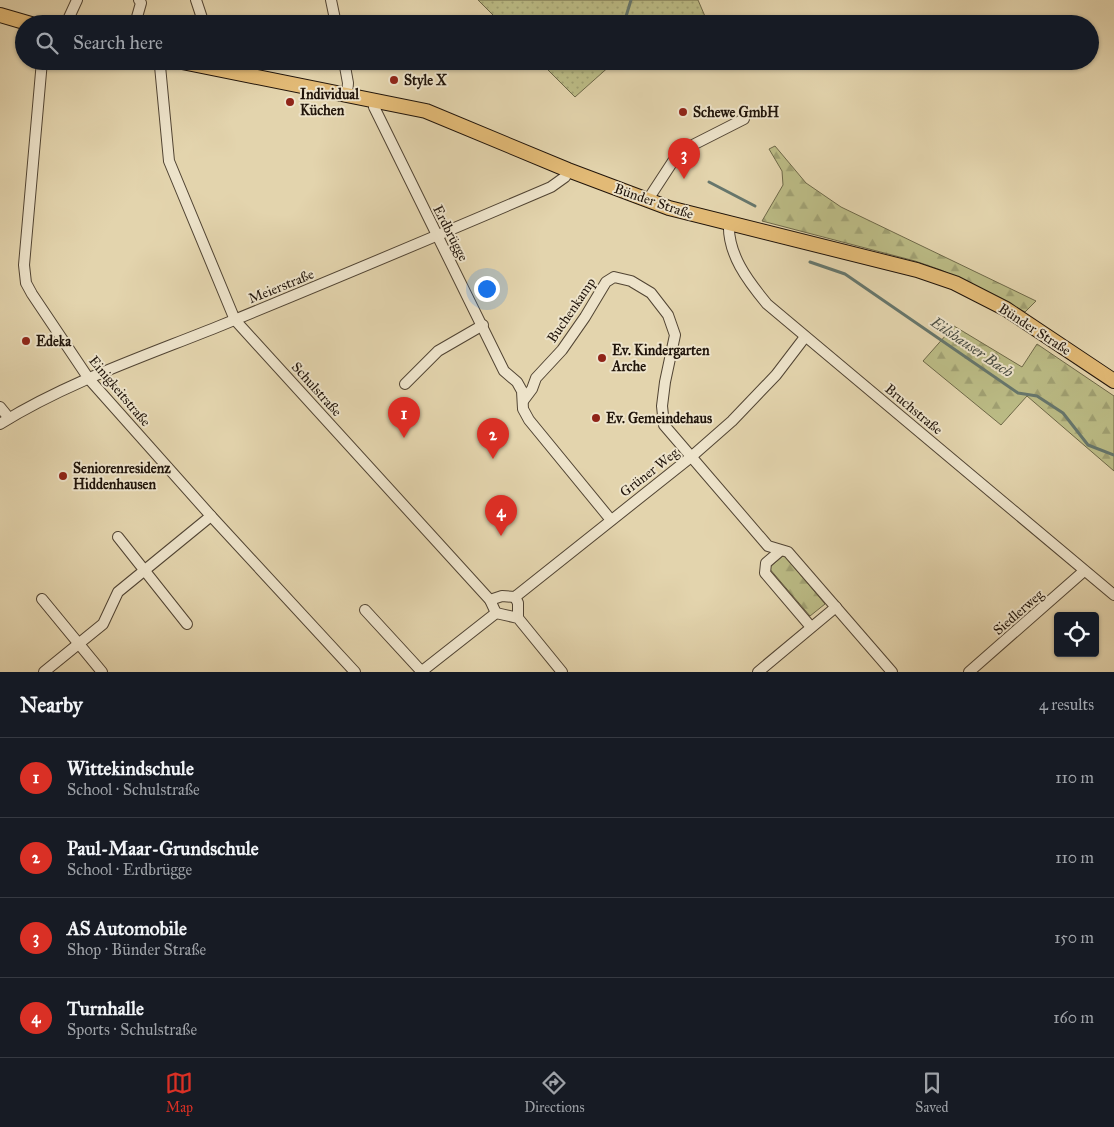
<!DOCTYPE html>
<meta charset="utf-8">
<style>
:root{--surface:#171b24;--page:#242831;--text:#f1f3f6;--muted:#9ea1a6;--line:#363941;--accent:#d93025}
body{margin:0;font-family:"IM FELL Great Primer",serif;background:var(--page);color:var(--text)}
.controls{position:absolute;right:15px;bottom:15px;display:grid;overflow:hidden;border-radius:5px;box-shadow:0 1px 4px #0004}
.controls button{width:45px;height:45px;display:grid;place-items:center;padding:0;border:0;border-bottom:1px solid var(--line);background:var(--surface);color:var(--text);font:25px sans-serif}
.you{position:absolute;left:486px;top:288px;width:18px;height:18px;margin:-12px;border:4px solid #fff;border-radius:50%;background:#1a73e8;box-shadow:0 0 0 8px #1a73e833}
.badge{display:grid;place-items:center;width:32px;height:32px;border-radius:50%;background:var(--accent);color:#fff;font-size:16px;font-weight:700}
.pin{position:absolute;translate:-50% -41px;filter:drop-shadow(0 1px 2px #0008)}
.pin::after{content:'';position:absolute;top:26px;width:18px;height:15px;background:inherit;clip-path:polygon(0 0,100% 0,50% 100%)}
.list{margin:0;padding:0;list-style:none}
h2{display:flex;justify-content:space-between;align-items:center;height:65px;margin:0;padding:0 20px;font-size:21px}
h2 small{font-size:16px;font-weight:400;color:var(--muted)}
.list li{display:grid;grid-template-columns:32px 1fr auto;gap:15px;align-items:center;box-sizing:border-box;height:80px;padding:0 20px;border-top:1px solid var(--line)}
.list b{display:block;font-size:19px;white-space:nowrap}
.list p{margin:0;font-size:16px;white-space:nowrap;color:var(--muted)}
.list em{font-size:16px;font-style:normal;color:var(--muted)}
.icon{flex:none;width:28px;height:28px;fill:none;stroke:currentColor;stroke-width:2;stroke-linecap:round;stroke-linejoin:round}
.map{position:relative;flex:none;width:1114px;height:672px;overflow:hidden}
.search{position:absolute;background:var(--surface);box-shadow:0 1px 4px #0004;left:15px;right:15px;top:15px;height:55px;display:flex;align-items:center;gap:12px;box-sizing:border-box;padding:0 18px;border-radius:28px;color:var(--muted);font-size:19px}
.sheet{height:385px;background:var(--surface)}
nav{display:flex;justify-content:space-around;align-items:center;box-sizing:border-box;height:70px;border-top:1px solid var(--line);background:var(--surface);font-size:14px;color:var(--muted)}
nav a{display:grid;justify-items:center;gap:2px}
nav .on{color:var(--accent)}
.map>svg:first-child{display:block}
.grass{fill:url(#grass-dots);stroke:#6e6848}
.forest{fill:url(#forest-firs);stroke:#6e6848}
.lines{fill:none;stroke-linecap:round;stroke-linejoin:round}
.stream{stroke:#66766c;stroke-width:3}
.minor-casing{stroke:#514433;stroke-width:12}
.major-casing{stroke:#20140a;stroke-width:16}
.minor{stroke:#ede3ca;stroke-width:10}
.major{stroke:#e2ba76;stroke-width:14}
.poi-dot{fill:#8f2418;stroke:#ede3ca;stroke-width:2}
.labels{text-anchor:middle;stroke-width:4;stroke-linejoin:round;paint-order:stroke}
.poi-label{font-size:14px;font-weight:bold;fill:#20140a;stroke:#ede3ca;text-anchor:start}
.street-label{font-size:14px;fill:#20140a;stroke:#ede3ca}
.water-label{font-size:15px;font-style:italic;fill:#494d43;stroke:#ede3ca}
</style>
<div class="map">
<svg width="1114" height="672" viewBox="0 0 1114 672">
<defs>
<pattern id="grass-dots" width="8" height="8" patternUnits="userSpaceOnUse" patternTransform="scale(1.25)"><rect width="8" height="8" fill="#bbbb85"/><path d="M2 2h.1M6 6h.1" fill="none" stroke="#a0a072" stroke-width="1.8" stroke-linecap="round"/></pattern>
<pattern id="forest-firs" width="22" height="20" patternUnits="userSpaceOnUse" patternTransform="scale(1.25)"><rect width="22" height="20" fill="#bbbb85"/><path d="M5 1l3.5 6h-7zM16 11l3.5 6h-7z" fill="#a0a072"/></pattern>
</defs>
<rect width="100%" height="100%" fill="#e3d4ad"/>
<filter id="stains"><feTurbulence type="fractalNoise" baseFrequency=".004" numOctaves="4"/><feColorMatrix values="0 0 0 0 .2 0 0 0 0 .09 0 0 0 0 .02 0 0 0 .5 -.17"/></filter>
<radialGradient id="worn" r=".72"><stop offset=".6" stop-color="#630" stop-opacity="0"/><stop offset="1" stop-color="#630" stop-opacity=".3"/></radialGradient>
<g class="grass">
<polygon points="478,0 698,0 707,21 702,24 502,24"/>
<polygon points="539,61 619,61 612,64 575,97"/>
</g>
<g class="forest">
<polygon points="775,146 806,183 841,207 1036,301 1025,312 975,286 941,270 915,261 762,221 783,185 782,171 769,149"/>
<polygon points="954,326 1022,367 1037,344 1114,396 1114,471 1027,396 1001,425 923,361"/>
<polygon points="784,555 825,604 810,616 769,568"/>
</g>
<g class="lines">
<g class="stream">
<polyline points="621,24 624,23 631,0"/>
<polyline points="709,182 755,206"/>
<polyline points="810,262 845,274 1018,393 1037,396 1063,413 1088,445 1114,455"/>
</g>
<g class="minor-casing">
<g id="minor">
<polyline points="196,0 204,24"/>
<polyline points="331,0 336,24"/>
<polyline points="66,24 77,0"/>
<polyline points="135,24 141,3 139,0"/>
<polyline points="42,61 24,265 26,283 32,294 89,379 211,516 355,672"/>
<polyline points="161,61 160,66 169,161 235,320 490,600 496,613"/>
<polyline points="344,61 348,83 347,95"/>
<polyline points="374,100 374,107 504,371 517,382 522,391 523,409 529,420 611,520"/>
<polyline points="647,201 679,152 744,119"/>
<path d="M729 222C727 254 748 281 767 304L1114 595"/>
<polyline points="405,384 438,351 483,325"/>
<polyline points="523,401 532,389 536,378 562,350 585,317 606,282 614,277 631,281 651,293 668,315 675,335 665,382 662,406 664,425 768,546 788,552 892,672"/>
<polyline points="0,407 9,418"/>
<path d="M0 424C67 382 148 355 222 325 332 280 441 234 551 187L565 177 568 170"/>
<polyline points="118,537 187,624"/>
<polyline points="780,551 766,563 765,573 811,627"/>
<polyline points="515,597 518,603 518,618"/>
<polyline points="42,599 102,672"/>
<polyline points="490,600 502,596 515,597 691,457 732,421 776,375 805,337"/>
<polyline points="365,610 422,672"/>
<polyline points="496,613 518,618 562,672"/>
<polyline points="44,672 103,624 118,592 211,516"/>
<polyline points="421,672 496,613"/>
<polyline points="758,672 836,607"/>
<polyline points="969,672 1084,571"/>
</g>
</g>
<g class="major-casing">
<g id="major">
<polyline points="0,15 31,24"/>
<polyline points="177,61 426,111 568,170 669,208 917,270 955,283 1006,309 1114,381"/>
</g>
</g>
<use href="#minor" class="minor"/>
<use href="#major" class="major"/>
</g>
<g class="poi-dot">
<circle cx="394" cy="80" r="5"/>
<circle cx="290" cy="102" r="5"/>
<circle cx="683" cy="112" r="5"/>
<circle cx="26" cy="341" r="5"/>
<circle cx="602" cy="358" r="5"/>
<circle cx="596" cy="418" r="5"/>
<circle cx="63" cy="476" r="5"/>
</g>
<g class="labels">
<g class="poi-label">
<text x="404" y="85">Style X</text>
<text x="300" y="99">Individual<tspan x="300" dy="16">Küchen</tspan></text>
<text x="693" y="117">Schewe GmbH</text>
<text x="36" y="346">Edeka</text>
<text x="612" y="355">Ev. Kindergarten<tspan x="612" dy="16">Arche</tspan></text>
<text x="606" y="423">Ev. Gemeindehaus</text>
<text x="73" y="473">Seniorenresidenz<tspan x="73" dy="16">Hiddenhausen</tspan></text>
</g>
<g class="street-label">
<text transform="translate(654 201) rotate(19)" y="5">Bünder Straße</text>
<text transform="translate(451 233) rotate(63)" y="5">Erdbrügge</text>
<text transform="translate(281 286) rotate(-22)" y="5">Meierstraße</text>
<text transform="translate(571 310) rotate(-56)" y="5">Buchenkamp</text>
<text transform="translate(1035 329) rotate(33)" y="5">Bünder Straße</text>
<text transform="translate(317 389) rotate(48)" y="5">Schulstraße</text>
<text transform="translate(120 391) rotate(50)" y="5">Einigkeitstraße</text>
<text transform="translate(914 409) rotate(40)" y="5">Bruchstraße</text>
<text transform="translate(649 472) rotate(-38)" y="5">Grüner Weg</text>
<text transform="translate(1018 612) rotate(-41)" y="5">Siedlerweg</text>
</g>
<g class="water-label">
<text transform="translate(972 347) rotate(34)" y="5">Eilshauser Bach</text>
</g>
</g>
<rect width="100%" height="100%" filter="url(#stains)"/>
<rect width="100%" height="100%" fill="url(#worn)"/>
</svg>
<div class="controls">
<button><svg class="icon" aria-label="locate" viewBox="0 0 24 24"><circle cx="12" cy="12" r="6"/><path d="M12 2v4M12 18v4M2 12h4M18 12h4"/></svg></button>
</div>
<div class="you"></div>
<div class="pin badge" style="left:404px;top:438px">1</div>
<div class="pin badge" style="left:493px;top:459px">2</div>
<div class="pin badge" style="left:684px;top:179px">3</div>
<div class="pin badge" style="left:501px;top:536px">4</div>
<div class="search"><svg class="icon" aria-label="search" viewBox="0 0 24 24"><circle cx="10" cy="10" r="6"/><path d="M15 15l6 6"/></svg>Search here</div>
</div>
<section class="sheet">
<h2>Nearby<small>4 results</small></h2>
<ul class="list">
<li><span class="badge">1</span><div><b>Wittekindschule</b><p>School · Schulstraße</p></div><em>110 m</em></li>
<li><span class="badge">2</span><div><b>Paul-Maar-Grundschule</b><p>School · Erdbrügge</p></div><em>110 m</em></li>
<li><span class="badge">3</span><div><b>AS Automobile</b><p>Shop · Bünder Straße</p></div><em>150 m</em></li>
<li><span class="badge">4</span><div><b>Turnhalle</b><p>Sports · Schulstraße</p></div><em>160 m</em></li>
</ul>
</section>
<nav>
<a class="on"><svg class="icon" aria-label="map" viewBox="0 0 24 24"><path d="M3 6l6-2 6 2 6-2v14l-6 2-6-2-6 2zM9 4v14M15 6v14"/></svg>Map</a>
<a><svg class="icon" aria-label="directions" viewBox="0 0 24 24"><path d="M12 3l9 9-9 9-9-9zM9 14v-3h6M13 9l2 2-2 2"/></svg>Directions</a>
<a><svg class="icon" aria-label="saved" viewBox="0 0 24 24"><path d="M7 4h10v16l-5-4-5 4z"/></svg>Saved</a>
</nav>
